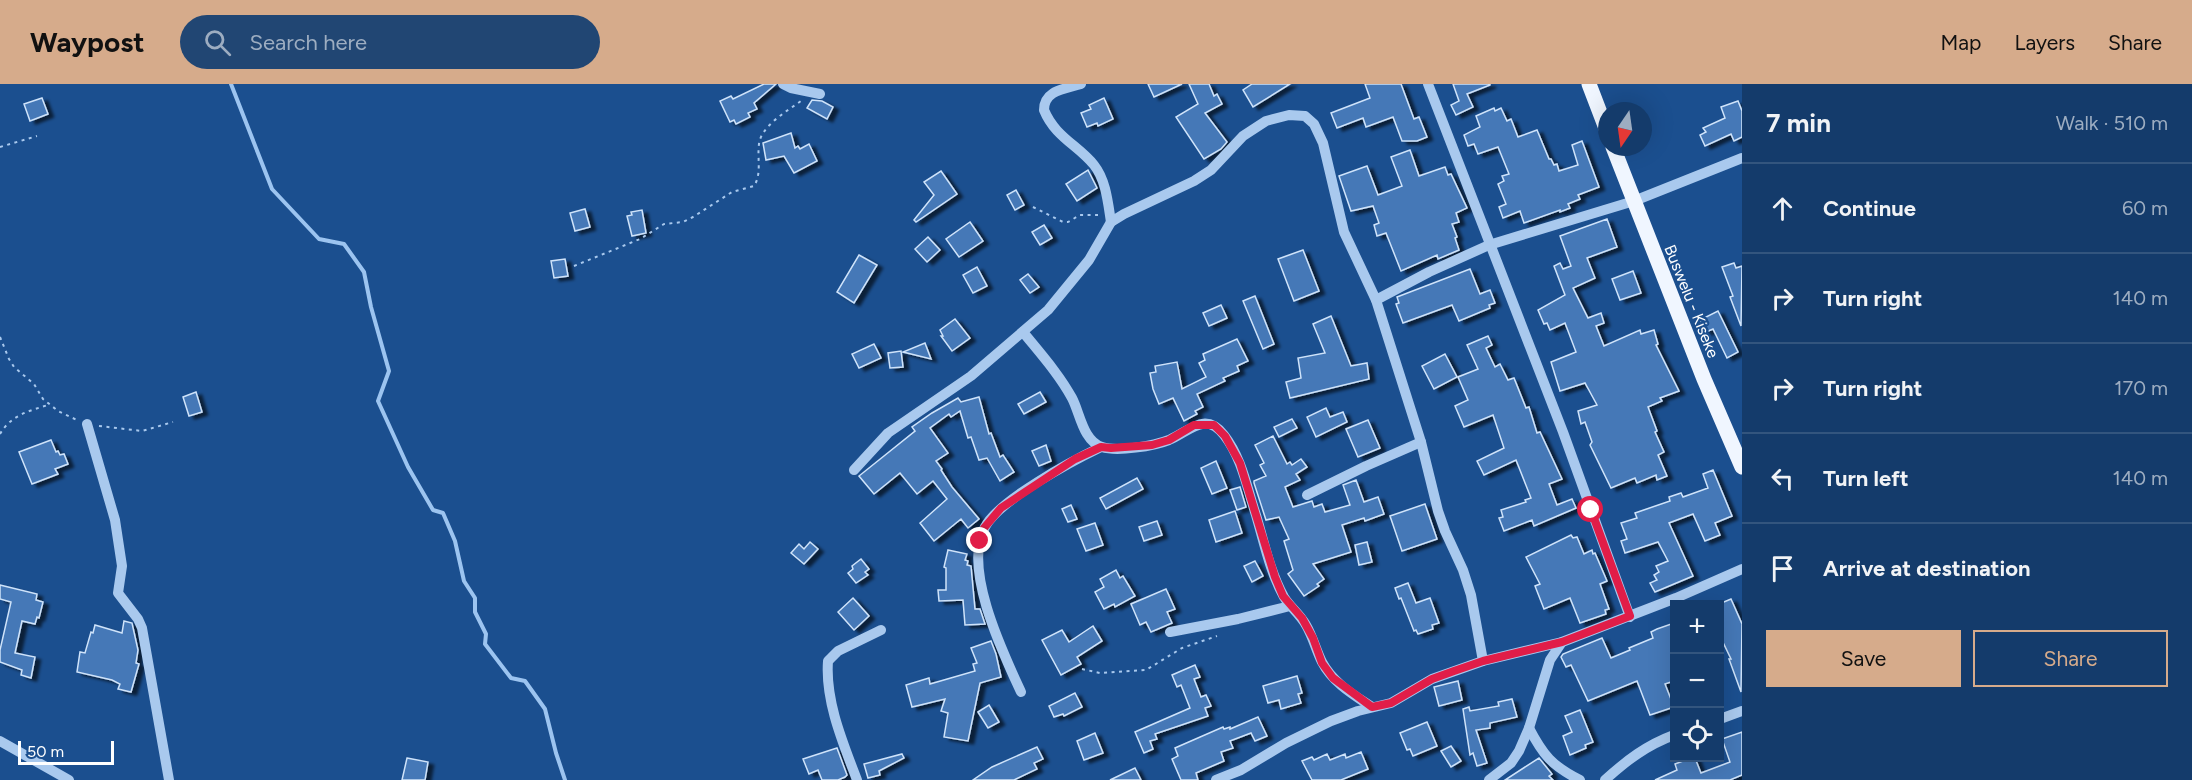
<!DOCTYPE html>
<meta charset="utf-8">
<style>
:root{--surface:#143b6b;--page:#214673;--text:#f1f3f6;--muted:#9dadc1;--line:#33557e;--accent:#d6ab8b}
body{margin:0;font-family:Figtree,sans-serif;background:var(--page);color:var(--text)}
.controls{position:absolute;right:18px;bottom:18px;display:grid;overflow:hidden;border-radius:0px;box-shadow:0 6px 24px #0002}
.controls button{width:54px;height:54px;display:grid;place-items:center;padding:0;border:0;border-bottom:2px solid var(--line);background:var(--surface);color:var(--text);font:30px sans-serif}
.compass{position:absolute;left:1598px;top:18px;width:54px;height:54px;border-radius:50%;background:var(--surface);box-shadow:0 6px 24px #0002;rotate:193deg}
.scale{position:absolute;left:18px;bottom:15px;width:96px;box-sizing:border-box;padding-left:6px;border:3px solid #fff;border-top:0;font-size:16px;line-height:21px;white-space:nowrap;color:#fff;-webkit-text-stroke:4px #1b4f8f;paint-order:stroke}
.stop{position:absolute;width:18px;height:18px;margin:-14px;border:4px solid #e11d48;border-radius:50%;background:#fff}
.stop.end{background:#e11d48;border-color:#fff;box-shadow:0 2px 6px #0008}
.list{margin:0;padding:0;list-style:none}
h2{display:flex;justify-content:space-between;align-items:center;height:78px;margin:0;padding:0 24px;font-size:26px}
h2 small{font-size:20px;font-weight:400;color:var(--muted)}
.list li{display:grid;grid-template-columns:39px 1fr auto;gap:18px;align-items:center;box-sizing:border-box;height:90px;padding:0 24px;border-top:2px solid var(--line)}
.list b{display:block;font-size:22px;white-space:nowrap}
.list em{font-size:20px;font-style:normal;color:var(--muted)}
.actions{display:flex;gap:12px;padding:18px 24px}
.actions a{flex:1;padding:14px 0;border:2px solid var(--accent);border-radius:0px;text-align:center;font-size:21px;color:var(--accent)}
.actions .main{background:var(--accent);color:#111}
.icon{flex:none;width:33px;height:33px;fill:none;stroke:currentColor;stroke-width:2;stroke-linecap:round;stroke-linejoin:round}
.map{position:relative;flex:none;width:1742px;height:696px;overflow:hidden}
header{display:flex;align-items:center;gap:36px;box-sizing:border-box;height:84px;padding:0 30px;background:var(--accent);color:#111}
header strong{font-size:28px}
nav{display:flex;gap:33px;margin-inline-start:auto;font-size:21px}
.search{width:420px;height:54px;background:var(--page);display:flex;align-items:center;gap:15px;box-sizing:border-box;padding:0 21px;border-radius:33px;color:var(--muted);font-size:22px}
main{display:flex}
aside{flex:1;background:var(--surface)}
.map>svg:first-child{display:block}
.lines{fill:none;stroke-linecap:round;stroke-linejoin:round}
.stream{stroke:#9cc4f0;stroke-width:4}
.building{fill:#4478b7;stroke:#cfe3fa;stroke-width:1.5;filter:url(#shadow)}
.path{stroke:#a9c9ee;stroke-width:2;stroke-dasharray:3 4.5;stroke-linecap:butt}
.minor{stroke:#a9c9ee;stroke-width:10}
.major{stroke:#f0f6ff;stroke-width:15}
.route{stroke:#e11d48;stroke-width:8}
.labels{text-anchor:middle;stroke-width:5;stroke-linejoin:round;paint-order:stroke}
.street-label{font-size:16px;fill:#fff;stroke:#1b4f8f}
</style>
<header>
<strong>Waypost</strong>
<div class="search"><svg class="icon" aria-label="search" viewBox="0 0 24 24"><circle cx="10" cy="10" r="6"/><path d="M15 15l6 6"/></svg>Search here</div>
<nav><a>Map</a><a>Layers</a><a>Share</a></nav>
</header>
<main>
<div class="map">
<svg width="1742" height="696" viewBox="0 0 1742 696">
<defs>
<filter id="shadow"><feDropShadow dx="5.5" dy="3" stdDeviation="1.5" flood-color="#0009"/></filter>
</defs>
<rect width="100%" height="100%" fill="#1b4f8f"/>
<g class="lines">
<polyline class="stream" points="231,0 272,105 319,155 344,160 364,188 371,223 389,287 378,317 408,383 433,426 443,429 455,457 464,497 475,514 475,528 486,550 485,560 511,594 525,597 545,625 556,669 565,696"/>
</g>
<g class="building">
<polygon points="764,0 776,0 754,19 757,25 748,29 750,33 736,40 734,36 730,38 720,17 731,12 733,15"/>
<polygon points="1148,0 1182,0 1154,13"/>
<polygon points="1189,0 1209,0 1214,12 1217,10 1222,20 1205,29 1227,58 1221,65 1204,75 1176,33 1198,20"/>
<polygon points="1252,0 1290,0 1253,23 1243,6"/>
<polygon points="1365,0 1401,0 1414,35 1419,33 1427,53 1417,57 1402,57 1393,33 1366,43 1363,34 1337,44 1331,29 1370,14"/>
<polygon points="1453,0 1490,0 1490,1 1467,10 1473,23 1456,31 1451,21 1459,17"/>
<polygon points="42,14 48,30 30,37 24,20"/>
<polygon points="1104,14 1113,35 1098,42 1097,39 1087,43 1081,29 1091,25 1089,21"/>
<polygon points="812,16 822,17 833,23 827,35 807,24"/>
<polygon points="1738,17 1742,27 1742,53 1734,57 1731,50 1705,62 1700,51 1706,48 1703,44 1725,34 1721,23"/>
<polygon points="1494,24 1495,27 1501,24 1507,37 1511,35 1518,53 1537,46 1549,75 1551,75 1554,81 1557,80 1559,87 1578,81 1572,61 1582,57 1599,103 1578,111 1580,115 1568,120 1570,124 1560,128 1560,126 1524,139 1520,127 1503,134 1499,123 1506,120 1498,100 1504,97 1502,92 1509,90 1498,63 1478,70 1474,60 1468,62 1464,51 1480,43 1476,32"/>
<polygon points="791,49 795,64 798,62 800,65 809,60 817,77 794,89 784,72 766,76 763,59"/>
<polygon points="1410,66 1419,92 1445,83 1448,91 1451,90 1467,124 1456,129 1459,138 1452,140 1457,153 1455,154 1459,166 1438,175 1437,171 1401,187 1386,149 1377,152 1374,141 1379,139 1373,122 1351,127 1339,92 1367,82 1378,111 1402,102 1391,73"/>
<polygon points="1088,86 1097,104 1077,117 1066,100"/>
<polygon points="941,87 957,110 916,138 914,136 934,111 924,98"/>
<polygon points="1016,106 1024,121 1015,126 1007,111"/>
<polygon points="585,125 590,143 575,147 570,129"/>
<polygon points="642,126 646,149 632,152 627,132 632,131 631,128"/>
<polygon points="1607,135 1617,163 1587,174 1595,194 1573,204 1588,234 1601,229 1604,239 1596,242 1604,262 1640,246 1641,250 1654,246 1658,260 1656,261 1679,307 1660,314 1662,317 1648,323 1657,347 1655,348 1664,368 1658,371 1667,392 1657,396 1656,391 1637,399 1635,394 1611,404 1590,361 1592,358 1585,338 1581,340 1578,327 1597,321 1585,299 1560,307 1551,278 1576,268 1565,239 1550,246 1547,239 1544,240 1538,226 1565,211 1554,182 1560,179 1563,185 1571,182 1560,152"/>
<polygon points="970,138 983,157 959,173 946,155"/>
<polygon points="1044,141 1052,154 1040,161 1032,148"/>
<polygon points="928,153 940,166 927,178 915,165"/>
<polygon points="1303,166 1319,207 1294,217 1278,175"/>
<polygon points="859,171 877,181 854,219 837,208"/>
<polygon points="565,175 568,192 554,194 551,177"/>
<polygon points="1734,179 1736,184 1742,182 1741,242 1730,213 1733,212 1722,183"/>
<polygon points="977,183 987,202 973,209 963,191"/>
<polygon points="1470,185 1480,210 1490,206 1495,219 1489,221 1490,224 1459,237 1452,221 1403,239 1396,220 1399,219 1397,213"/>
<polygon points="1633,187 1641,209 1620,216 1612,195"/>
<polygon points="1028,190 1039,203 1030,209 1020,196"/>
<polygon points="1255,212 1274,260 1263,265 1243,217"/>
<polygon points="1221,221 1227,234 1209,242 1203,229"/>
<polygon points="1718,227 1738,268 1727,274 1713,245 1706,248 1700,236"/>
<polygon points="1331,232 1351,282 1367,279 1369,295 1290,314 1286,298 1301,294 1298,274 1325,269 1313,240"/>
<polygon points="955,235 970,254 952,267 941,252 943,252 940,246"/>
<polygon points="1488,252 1492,261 1486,264 1495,283 1500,280 1508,296 1514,294 1526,324 1529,323 1537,349 1540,348 1562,395 1549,400 1557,421 1572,415 1576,424 1534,442 1532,436 1504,447 1499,434 1503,433 1501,426 1526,418 1525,416 1531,414 1516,376 1484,391 1477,377 1504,364 1493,331 1464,343 1455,322 1468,316 1458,293 1478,285 1467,261"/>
<polygon points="1237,255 1248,277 1237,282 1239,287 1223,294 1225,297 1197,310 1203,323 1195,327 1197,330 1184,337 1173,314 1159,320 1153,305 1150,289 1156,288 1155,282 1177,278 1182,305 1206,293 1199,279 1205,276 1203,270"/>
<polygon points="925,259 931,275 903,268"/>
<polygon points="874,260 881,274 859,284 852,270"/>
<polygon points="901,267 903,283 890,284 888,269"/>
<polygon points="1445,270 1457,293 1434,305 1422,282"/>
<polygon points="196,308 202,328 189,332 183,313"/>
<polygon points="1040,308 1046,318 1024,330 1018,320"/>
<polygon points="979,313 989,350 991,349 1000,373 1003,371 1014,388 1000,397 987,374 979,376 971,353 968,354 960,327 951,333 949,330 930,344 948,369 936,377 942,385 941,386 952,403 979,435 968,444 961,435 934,457 920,439 947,415 933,397 917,410 900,389 874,410 859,392 915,347 912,343 932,329 958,314 961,318"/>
<polygon points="1326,324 1330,333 1343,328 1347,338 1316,353 1307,333"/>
<polygon points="1292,335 1297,344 1279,353 1274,343"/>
<polygon points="1368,336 1380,364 1358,373 1346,345"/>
<polygon points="1273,352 1287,380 1290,378 1292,381 1301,375 1307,383 1296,390 1300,396 1285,403 1293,423 1312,417 1314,423 1322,420 1325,428 1350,421 1343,401 1356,396 1364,418 1378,413 1384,430 1365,437 1364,434 1342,441 1351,468 1313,480 1324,495 1317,500 1319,502 1304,512 1288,490 1293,486 1284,457 1289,455 1279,433 1266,436 1254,399 1254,397 1266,392 1260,381 1264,379 1255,361"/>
<polygon points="51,356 56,368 58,367 60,371 64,370 68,380 55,385 58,390 32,400 19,368"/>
<polygon points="1046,361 1051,377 1039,382 1032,367"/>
<polygon points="1216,377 1227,404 1212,410 1201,384"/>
<polygon points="1713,386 1732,432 1715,439 1720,451 1705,457 1693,430 1669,439 1693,492 1655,508 1650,499 1657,496 1654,491 1659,488 1656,482 1668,477 1658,458 1625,469 1621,457 1627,455 1621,439 1637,434 1635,429 1670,417 1669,413 1681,409 1683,413 1708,404 1703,390"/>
<polygon points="1137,394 1143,405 1106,425 1100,414"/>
<polygon points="1240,403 1246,423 1237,426 1230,406"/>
<polygon points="1425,420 1437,455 1402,467 1390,432"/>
<polygon points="1071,421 1077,435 1068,438 1062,425"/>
<polygon points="1235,427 1242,449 1216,458 1209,436"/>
<polygon points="1157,437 1162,451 1144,457 1139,443"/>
<polygon points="1095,439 1103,461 1086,467 1077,445"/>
<polygon points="1571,451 1573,454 1577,453 1584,470 1592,466 1593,470 1595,469 1607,497 1600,500 1609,525 1605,526 1606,530 1580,539 1570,514 1544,525 1535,502 1540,500 1526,473"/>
<polygon points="810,458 818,465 804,480 791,469 799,460 804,465"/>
<polygon points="1367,458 1372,478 1359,481 1355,461"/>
<polygon points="948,466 967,470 965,476 968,477 967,481 971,482 975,525 980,525 985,540 965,541 963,516 939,517 938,506 946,506 946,484 944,483"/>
<polygon points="861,475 869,485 865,488 868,491 856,499 848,489 853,485 852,482"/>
<polygon points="1255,477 1263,492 1252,498 1244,482"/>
<polygon points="1116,486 1120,494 1123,492 1135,512 1115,523 1114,520 1104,525 1095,508 1104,503 1100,495"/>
<polygon points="1408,499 1416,519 1430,514 1439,539 1432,541 1433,545 1418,550 1416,546 1414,547 1401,514 1399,515 1395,504"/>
<polygon points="0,501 37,510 36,516 43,518 39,534 37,533 35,540 22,537 15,569 35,573 31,594 21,591 22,586 0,578 0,566 11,518 0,515"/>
<polygon points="1166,505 1175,525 1167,528 1172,539 1151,548 1146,538 1140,541 1131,520"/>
<polygon points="853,514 869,532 854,546 838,528"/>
<polygon points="1731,515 1742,540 1741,608 1729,575 1731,575 1719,550 1719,520"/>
<polygon points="124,537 132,539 138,566 136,579 139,580 131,608 118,605 120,600 112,596 77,588 80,568 85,569 91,548 93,549 95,541 122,549"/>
<polygon points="1674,539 1674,597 1665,600 1674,623 1650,631 1637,597 1588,617 1571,581 1566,583 1561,573 1563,570 1602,554 1611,574 1630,566 1629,564 1653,554 1651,548 1657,545"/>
<polygon points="1093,542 1102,557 1077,573 1081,580 1061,591 1042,556 1062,546 1069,558"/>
<polygon points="991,557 996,570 1001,593 980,599 968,657 944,653 948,629 941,627 945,615 912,623 906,601 929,594 930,600 975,587 973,580 977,579 971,564"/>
<polygon points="1195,581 1200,593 1194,595 1201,613 1206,611 1211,622 1205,624 1208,632 1155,650 1157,655 1150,657 1153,665 1144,669 1135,648 1190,624 1181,601 1177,603 1172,591"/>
<polygon points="1297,592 1302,609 1298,610 1301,619 1281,625 1279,616 1268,619 1263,602"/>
<polygon points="1458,597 1462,616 1439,622 1434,603"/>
<polygon points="1075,609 1082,623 1064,632 1063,630 1054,633 1049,622"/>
<polygon points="1512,615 1517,633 1490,639 1490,644 1476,646 1487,679 1477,682 1473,669 1470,671 1463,625 1469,623 1470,627 1499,622 1498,618"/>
<polygon points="989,621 999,638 988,644 978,628"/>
<polygon points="1580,626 1593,658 1585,661 1586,664 1570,671 1563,652 1572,648 1565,632"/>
<polygon points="1258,633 1267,652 1255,657 1251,649 1230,657 1233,664 1221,668 1224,677 1196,689 1198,696 1181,696 1172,675 1178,672 1175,664 1223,643 1224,645 1230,643 1230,645"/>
<polygon points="1427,638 1437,662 1413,672 1410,665 1407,666 1400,649"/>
<polygon points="1742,648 1742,691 1730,696 1655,696 1677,686 1675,680 1691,674 1695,674 1701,689 1730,678 1722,655"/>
<polygon points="1095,649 1103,669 1084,676 1077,657"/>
<polygon points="1451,662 1461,677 1451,683 1441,667"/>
<polygon points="1037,663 1043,675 1034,679 1037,685 1014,696 973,696 992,683"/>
<polygon points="837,664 847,691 845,693 838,696 822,696 818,686 809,690 803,675"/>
<polygon points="1361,668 1368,685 1341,696 1312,696 1302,677 1312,673 1314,676 1327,670 1330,676 1345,670 1346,674"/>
<polygon points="902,670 904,674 879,687 880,691 868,694 864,680"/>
<polygon points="407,674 428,678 425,696 402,696"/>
<polygon points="1539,674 1552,690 1549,692 1553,696 1505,696"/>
<polygon points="1135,684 1141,696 1110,696"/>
</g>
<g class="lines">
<g class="path">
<polyline points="0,63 37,52"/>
<polyline points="1033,123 1063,138 1068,138 1080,131 1098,131"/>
<path d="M574 182 640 155 664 140 683 138 693 133 732 108 754 102C762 90 757 74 759 60 761 42 787 27 801 17"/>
<polyline points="0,253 9,275 14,283 34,300 43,315 58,327 77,336"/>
<polyline points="99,342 142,347 173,338"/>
<path d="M0 350C11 331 29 327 48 321"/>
<polyline points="1082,585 1100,589 1146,586 1182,564 1217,552"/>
</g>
<g class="minor">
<polyline points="783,0 791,4 820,10"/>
<path d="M1081 0C1065 5 1044 6 1044 26 1055 53 1078 61 1094 81 1106 96 1108 119 1111 138"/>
<polyline points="1428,0 1563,348 1630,533"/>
<polyline points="1376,216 1429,188 1489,161 1634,117 1742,74"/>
<path d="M1023 248C1040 269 1059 290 1072 314 1080 329 1083 357 1102 363 1117 368 1154 362 1169 356 1190 347 1205 327 1224 351 1242 374 1247 404 1256 431 1264 458 1270 488 1284 513 1290 523 1300 530 1306 541 1313 553 1316 566 1322 578 1333 599 1354 611 1372 623"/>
<polyline points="87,340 115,436 122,482 118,509 138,535 142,544 169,696"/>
<polyline points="854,386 888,349 971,292 1048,226 1089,176 1111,138 1124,130 1194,97 1211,86 1243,52 1266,37 1289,31 1305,32 1314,40 1323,59 1344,148 1376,216 1421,358 1438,427 1445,447 1463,486 1471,511 1483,577"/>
<polyline points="1307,411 1366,382 1421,358"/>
<polyline points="1170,548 1238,535 1290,522"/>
<path d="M1021 608C1003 569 962 484 985 443 999 416 1072 377 1101 363"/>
<polyline points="1720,635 1742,627"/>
<path d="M1529 644C1543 671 1552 682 1580 696"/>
<polyline points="0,657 69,696"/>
<path d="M857 696C843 659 825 617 828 577L838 567 881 546"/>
<polyline points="1216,696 1241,686 1286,659 1331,637 1358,627 1391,619 1432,595 1483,577 1562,558"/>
<polyline points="1489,696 1511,679 1519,667 1529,644 1550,576 1562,558 1676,514 1742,485"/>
<path d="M1605 696C1627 676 1647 661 1674 651"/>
</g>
<g class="major">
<polyline points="1589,0 1607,47"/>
<polyline points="1613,63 1704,295 1742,383"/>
</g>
</g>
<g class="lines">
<polyline class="route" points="980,457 984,444 1001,424 1075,375 1101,363 1111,364 1152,361 1169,356 1194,341 1214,341 1225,352 1240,379 1275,493 1283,512 1302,534 1313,554 1322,579 1333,594 1372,623 1391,619 1432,595 1454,587 1483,577 1562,558 1630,532 1591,426"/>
</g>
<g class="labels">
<g class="street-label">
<text transform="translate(1692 217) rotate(68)" y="6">Buswelu - Kiseke</text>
</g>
</g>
</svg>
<div class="controls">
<button>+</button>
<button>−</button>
<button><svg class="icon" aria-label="locate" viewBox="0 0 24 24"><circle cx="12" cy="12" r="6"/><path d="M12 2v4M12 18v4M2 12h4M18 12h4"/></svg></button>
</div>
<svg class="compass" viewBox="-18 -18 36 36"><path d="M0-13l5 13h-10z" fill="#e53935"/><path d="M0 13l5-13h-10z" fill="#9dadc1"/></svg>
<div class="scale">50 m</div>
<div class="stop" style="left:1591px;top:426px"></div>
<div class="stop end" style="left:980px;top:457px"></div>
</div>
<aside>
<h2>7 min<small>Walk · 510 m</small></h2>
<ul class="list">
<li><svg class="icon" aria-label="ahead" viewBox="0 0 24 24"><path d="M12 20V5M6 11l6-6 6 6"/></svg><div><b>Continue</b></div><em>60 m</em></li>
<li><svg class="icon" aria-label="right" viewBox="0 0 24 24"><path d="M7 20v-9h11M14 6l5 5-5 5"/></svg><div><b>Turn right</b></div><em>140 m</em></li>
<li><svg class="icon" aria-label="right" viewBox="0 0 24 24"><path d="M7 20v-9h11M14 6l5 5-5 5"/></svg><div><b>Turn right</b></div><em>170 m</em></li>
<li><svg class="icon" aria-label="left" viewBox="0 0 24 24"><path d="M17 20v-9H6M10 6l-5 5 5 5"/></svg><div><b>Turn left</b></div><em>140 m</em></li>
<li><svg class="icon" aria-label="arrive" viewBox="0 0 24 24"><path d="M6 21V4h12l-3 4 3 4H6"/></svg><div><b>Arrive at destination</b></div></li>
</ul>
<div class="actions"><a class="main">Save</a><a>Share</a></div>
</aside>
</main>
